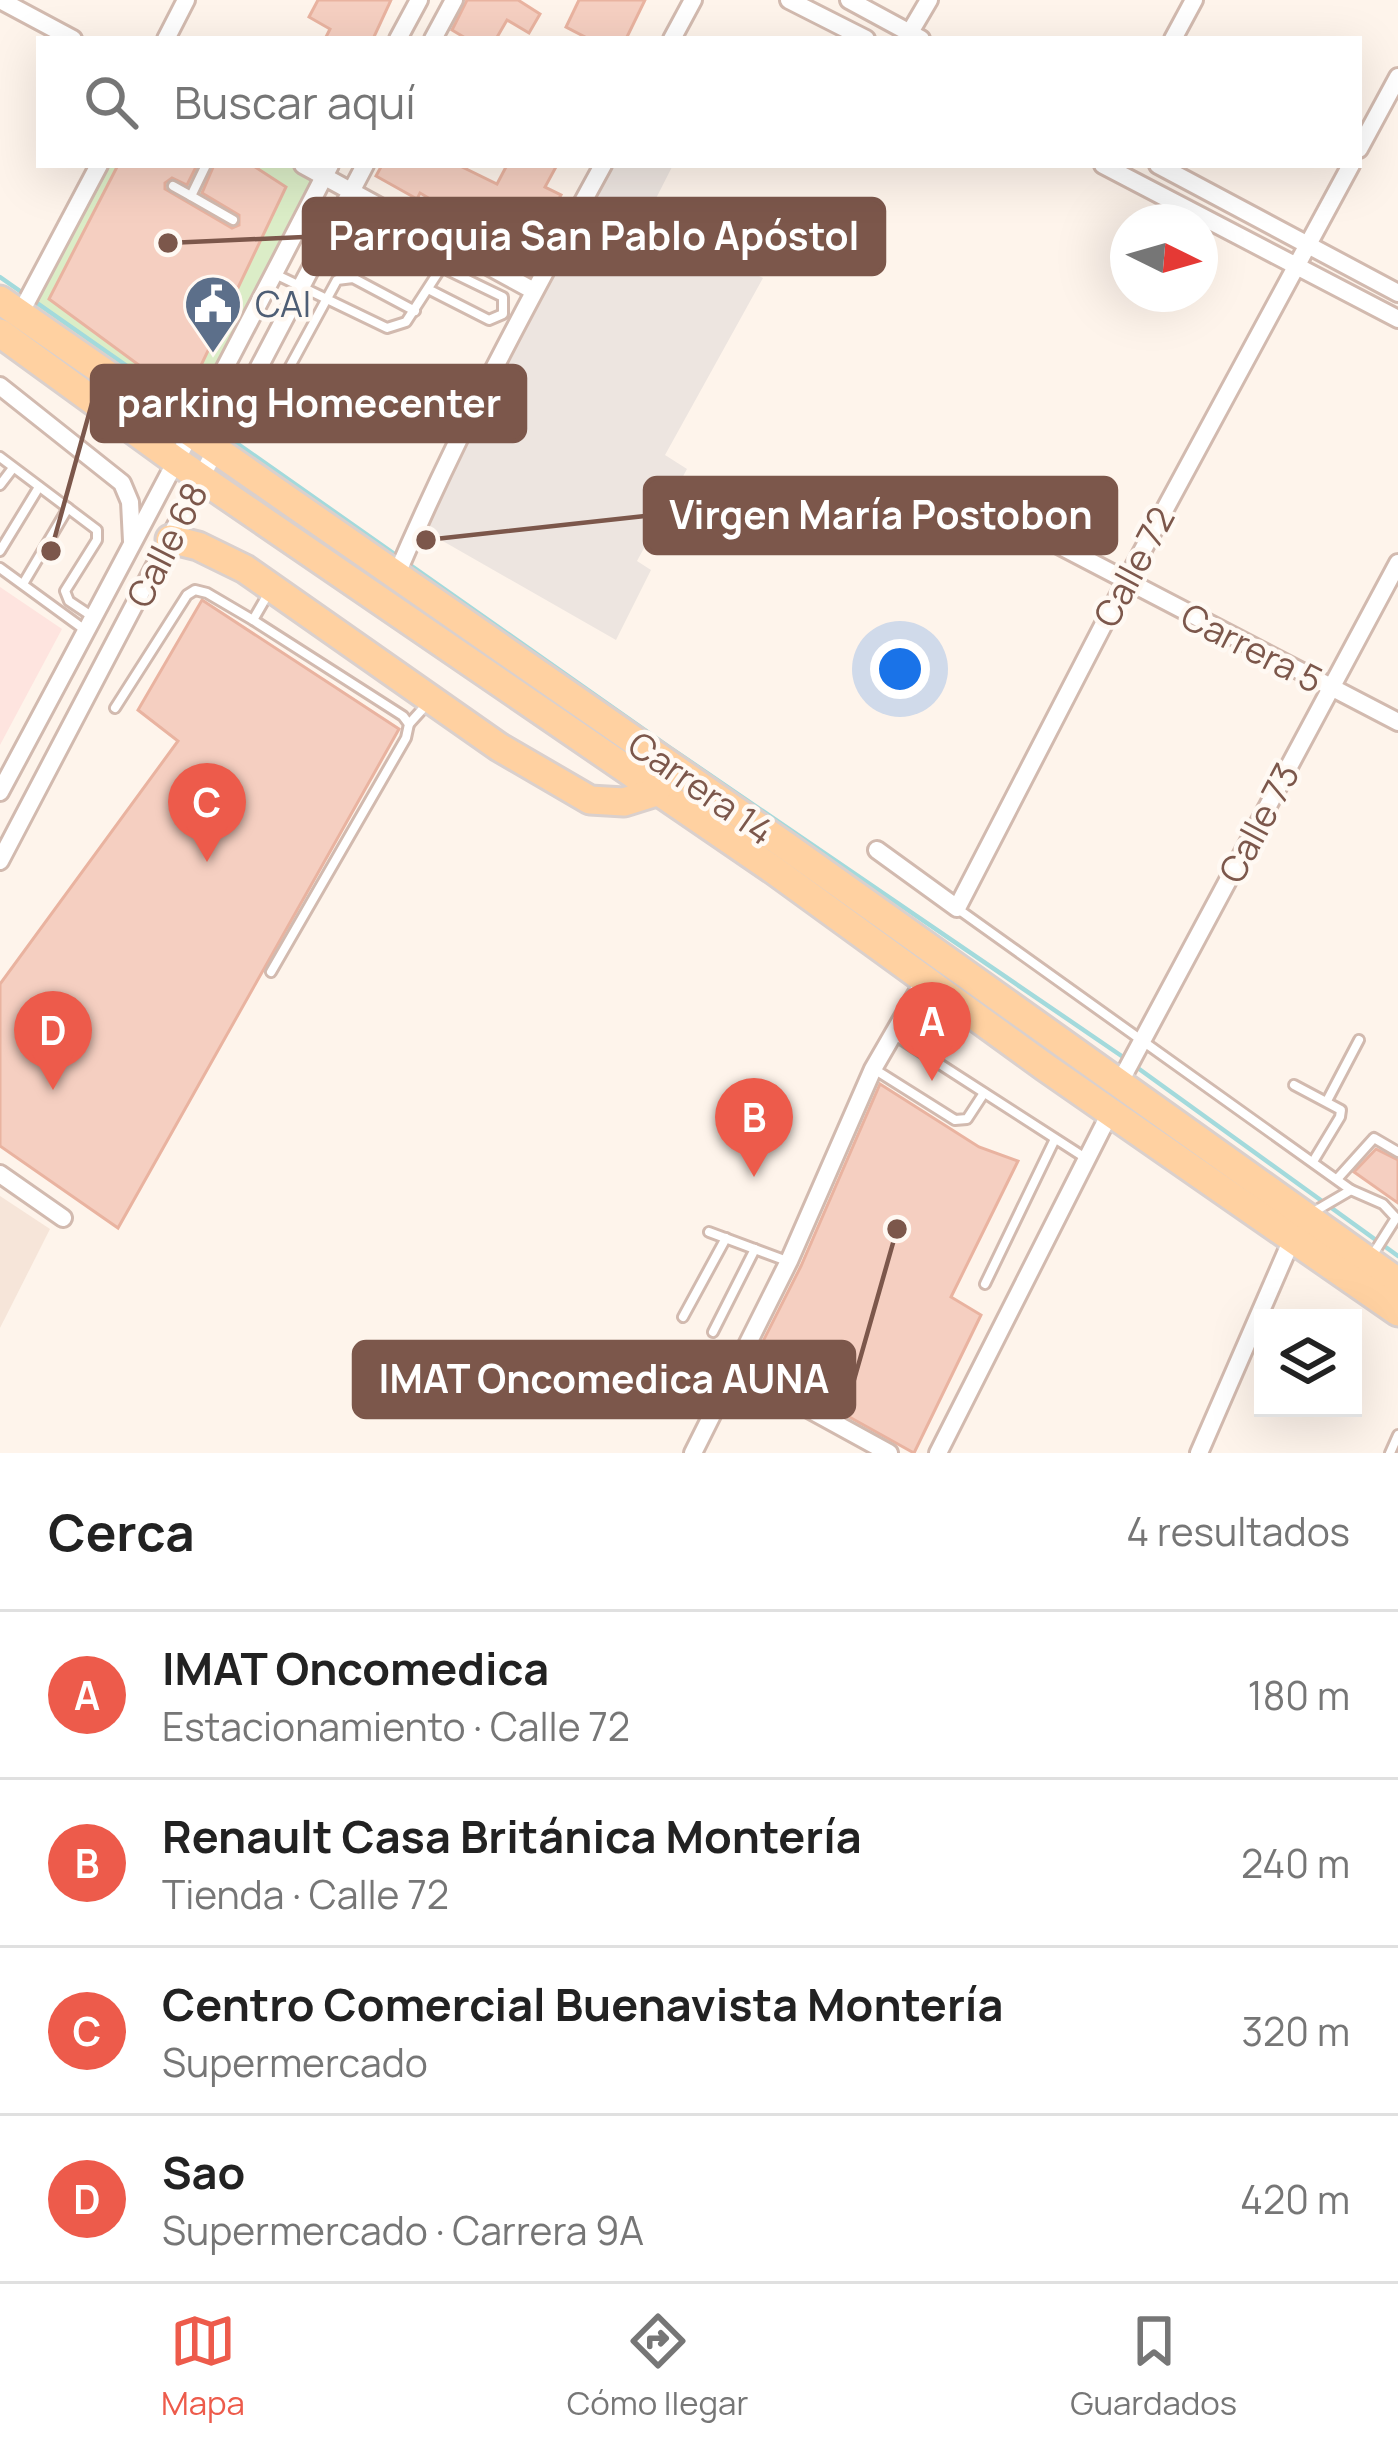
<!DOCTYPE html>
<html lang="es">
<meta charset="utf-8">
<style>
:root{--surface:#fff;--page:#f2f2f2;--text:#222;--muted:#767676;--line:#e0e0e0;--accent:#ed5b4b}
body{margin:0;font-family:Manrope,sans-serif;background:var(--page);color:var(--text)}
.controls{position:absolute;right:36px;bottom:36px;display:grid;overflow:hidden;border-radius:0px;box-shadow:0 12px 48px #0002}
.controls button{width:108px;height:108px;display:grid;place-items:center;padding:0;border:0;border-bottom:3px solid var(--line);background:var(--surface);color:var(--text);font:60px sans-serif}
.compass{position:absolute;left:1110px;top:204px;width:108px;height:108px;border-radius:50%;background:var(--surface);box-shadow:0 12px 48px #0002;rotate:95deg}
.you{position:absolute;left:900px;top:669px;width:42px;height:42px;margin:-30px;border:9px solid #fff;border-radius:50%;background:#1a73e8;box-shadow:0 0 0 18px #1a73e833}
.badge{display:grid;place-items:center;width:78px;height:78px;border-radius:50%;background:var(--accent);color:#fff;font-size:39px;font-weight:700}
.pin{position:absolute;translate:-50% -99px;filter:drop-shadow(0 3px 6px #0008)}
.pin::after{content:'';position:absolute;top:63px;width:42px;height:36px;background:inherit;clip-path:polygon(0 0,100% 0,50% 100%)}
.list{margin:0;padding:0;list-style:none}
h2{display:flex;justify-content:space-between;align-items:center;height:156px;margin:0;padding:0 48px;font-size:51px}
h2 small{font-size:39px;font-weight:400;color:var(--muted)}
.list li{display:grid;grid-template-columns:78px 1fr auto;gap:36px;align-items:center;box-sizing:border-box;height:168px;padding:0 48px;border-top:3px solid var(--line)}
.list b{display:block;font-size:45px;white-space:nowrap}
.list p{margin:0;font-size:39px;white-space:nowrap;color:var(--muted)}
.list em{font-size:39px;font-style:normal;color:var(--muted)}
.icon{flex:none;width:66px;height:66px;fill:none;stroke:currentColor;stroke-width:2;stroke-linecap:round;stroke-linejoin:round}
.map{position:relative;flex:none;width:1398px;height:1453px;overflow:hidden}
.search{position:absolute;background:var(--surface);box-shadow:0 12px 48px #0002;left:36px;right:36px;top:36px;height:132px;display:flex;align-items:center;gap:30px;box-sizing:border-box;padding:0 42px;border-radius:0px;color:var(--muted);font-size:45px}
.sheet{height:828px;background:var(--surface)}
nav{display:flex;justify-content:space-around;align-items:center;box-sizing:border-box;height:168px;border-top:3px solid var(--line);background:var(--surface);font-size:33px;color:var(--muted)}
nav a{display:grid;justify-items:center;gap:6px}
nav .on{color:var(--accent)}
.map>svg:first-child{display:block}
.residential{fill:#f6e5d9}
.commercial{fill:#fee4df}
.industrial{fill:#ede5e0}
.green{fill:#dbedc7}
.lines{fill:none;stroke-linecap:round;stroke-linejoin:round}
.stream{stroke:#a3dadc;stroke-width:4.5}
.building{fill:#f5cfc1;stroke:#e9b3a0;stroke-width:3}
.lane-casing{stroke:#d2baaf;stroke-width:14}
.street-casing{stroke:#d2baaf;stroke-width:22}
.primary-casing{stroke:#dad0cd;stroke-width:33}
.lane{stroke:#fff;stroke-width:8}
.street{stroke:#fff;stroke-width:16}
.primary{stroke:#ffd1a1;stroke-width:27}
.labels{text-anchor:middle;stroke-width:9;stroke-linejoin:round;paint-order:stroke}
.service-label{font-size:36px;fill:#4e5e75;stroke:#fff9f3;text-anchor:start}
.street-label{font-size:36px;fill:#7c574b;stroke:#fff9f3}
.leader{fill:none;stroke:#7c574b;stroke-width:4.5}
.callout-dot{fill:#7c574b;stroke:#fff9f3;stroke-width:4.5}
.callout{fill:#7c574b;stroke:#7c574b;stroke-width:4.5}
.callout-label{font-size:39px;text-anchor:middle;font-weight:bold;fill:#fff}
</style>
<div class="map">
<svg width="1398" height="1453" viewBox="0 0 1398 1453">
<rect width="100%" height="100%" fill="#fef4eb"/>
<polygon class="residential" points="0,1196 50,1229 0,1328"/>
<polygon class="commercial" points="0,587 62,629 0,745"/>
<polygon class="industrial" points="614,165 673,165 646,218 763,278 665,455 687,469 637,561 651,570 616,640 434,536 424,511"/>
<polygon class="green" points="99,165 303,165 324,176 193,434 20,314"/>
<g class="lines">
<g class="stream">
<polyline points="0,277 194,413"/>
<polyline points="228,437 669,747 1126,1059"/>
<polyline points="1135,1066 1398,1256"/>
</g>
</g>
<g class="building">
<polygon points="318,0 391,0 373,39 325,39 330,29 309,17"/>
<polygon points="467,0 518,0 540,14 529,33 507,20 496,39 467,39 452,30"/>
<polygon points="579,0 645,0 626,39 589,39 566,27"/>
<polygon points="118,165 197,165 187,185 172,178 165,183 165,189 232,228 239,225 239,215 202,193 214,165 252,165 286,187 185,399 49,299"/>
<polygon points="382,165 458,165 497,184 507,165 557,165 545,187 561,195 528,256 420,193 417,199 376,176"/>
<polygon points="202,600 399,729 118,1228 0,1146 0,984 178,741 138,710"/>
<polygon points="880,1084 979,1147 1018,1161 951,1297 981,1315 914,1453 752,1363 801,1266"/>
<polygon points="1376,1149 1398,1160 1398,1203 1354,1172"/>
</g>
<g class="lines">
<g class="lane-casing">
<g id="lane">
<polyline points="206,165 191,196 233,220"/>
<polyline points="173,186 191,196"/>
<polyline points="277,275 387,328 406,322 439,271 443,268 503,297 503,314 489,320 428,289"/>
<polyline points="263,416 337,280 353,278 415,311"/>
<polyline points="0,457 97,530 97,540 65,591 69,601 93,617"/>
<polyline points="0,485 13,468"/>
<polyline points="0,551 39,487"/>
<polyline points="0,568 85,630"/>
<polyline points="23,584 68,508"/>
<polyline points="253,620 268,594"/>
<polyline points="115,708 187,595 195,590 207,593 253,620 403,716 409,724 406,738 271,972"/>
<polyline points="409,724 428,703"/>
<polyline points="958,909 1351,1190"/>
<polyline points="893,1034 1087,1159"/>
<polyline points="874,1069 955,1120 967,1119 984,1093"/>
<polyline points="1294,1085 1341,1110 1340,1117 1314,1160"/>
<polyline points="1328,1099 1359,1040"/>
<polyline points="1338,1178 1374,1138 1398,1152"/>
<polyline points="1310,1214 1351,1190 1383,1204 1396,1218 1372,1256"/>
<polyline points="709,1232 787,1261"/>
<polyline points="985,1284 1055,1139"/>
<polyline points="683,1317 726,1238"/>
<polyline points="713,1332 755,1249"/>
<polyline points="1390,1453 1398,1435"/>
</g>
</g>
<g class="street-casing">
<g id="street">
<polyline points="0,0 73,39"/>
<polyline points="789,0 866,39"/>
<polyline points="849,0 921,39"/>
<polyline points="166,39 186,0"/>
<polyline points="398,39 419,0"/>
<polyline points="433,39 454,0"/>
<polyline points="672,39 693,0"/>
<polyline points="906,39 929,0"/>
<polyline points="1173,39 1194,0"/>
<polyline points="1359,149 1398,77"/>
<polyline points="303,165 534,291"/>
<polyline points="1103,165 1398,319"/>
<polyline points="1158,165 1398,293"/>
<polyline points="20,314 99,165"/>
<polyline points="0,386 122,483 130,502 132,541"/>
<polyline points="1043,537 1398,722"/>
<path d="M396 576C456 435 529 300 603 165"/>
<path d="M0 792C112 583 222 376 330 165"/>
<polyline points="877,850 957,908 1125,583 1351,165"/>
<polyline points="0,861 365,165"/>
<polyline points="1120,1082 1398,563"/>
<polyline points="0,1174 63,1218"/>
<polyline points="734,1368 889,1453"/>
<polyline points="693,1453 789,1261 873,1069 925,979"/>
<polyline points="938,1453 1111,1111"/>
<polyline points="1199,1453 1293,1237"/>
</g>
</g>
<g class="primary-casing">
<g id="primary">
<polyline points="0,300 789,848 1398,1282"/>
<polyline points="0,333 176,461 775,871 1045,1067 1398,1312"/>
<polyline points="170,539 198,546 245,569 499,747 590,800 624,802 656,792"/>
</g>
</g>
<use href="#lane" class="lane"/>
<use href="#street" class="street"/>
<use href="#primary" class="primary"/>
</g>
<defs>
<g id="civic-pin" transform="scale(3)"><path d="M0 17L-7.5 6A9.5 9.5 0 1 1 7.5 6Z" fill="#5c6f8a" stroke="#fff9f3"/><path d="M-.6-6.5H3V-4.5H.6V-3L4-1V1h2V6H-6V1h2V-1L-.6-3ZM-1.2 2.5V6h2.4V2.5Z" fill="#fff"/></g>
</defs>
<g fill-rule="evenodd">
<use href="#civic-pin" x="213" y="304"/>
</g>
<g class="labels">
<g class="service-label">
<text x="255" y="317">CAI</text>
</g>
<g class="street-label">
<text transform="translate(167 545) rotate(-63)" y="13">Calle 68</text>
<text transform="translate(1134 567) rotate(-62)" y="13">Calle 72</text>
<text transform="translate(1252 648) rotate(27)" y="13">Carrera 5</text>
<text transform="translate(701 788) rotate(35)" y="13">Carrera 14</text>
<text transform="translate(1259 823) rotate(-62)" y="13">Calle 73</text>
</g>
</g>
<path class="leader" d="M168 243L304 237M51 551L92 403M426 540L645 516M897 1229L854 1380"/>
<g class="callout-dot">
<circle cx="168" cy="243" r="12"/>
<circle cx="51" cy="551" r="12"/>
<circle cx="426" cy="540" r="12"/>
<circle cx="897" cy="1229" r="12"/>
</g>
<g class="callout">
<rect x="304" y="199" width="580" height="75" rx="12"/>
<rect x="92" y="366" width="433" height="75" rx="12"/>
<rect x="645" y="478" width="471" height="75" rx="12"/>
<rect x="354" y="1342" width="500" height="75" rx="12"/>
</g>
<g class="callout-label">
<text x="594" y="250">Parroquia San Pablo Apóstol</text>
<text x="309" y="417">parking Homecenter</text>
<text x="881" y="529">Virgen María Postobon</text>
<text x="604" y="1393">IMAT Oncomedica AUNA</text>
</g>
</svg>
<div class="controls">
<button><svg class="icon" aria-label="layers" viewBox="0 0 24 24"><path d="M12 4l9 5-9 5-9-5zM3 14l9 5 9-5"/></svg></button>
</div>
<svg class="compass" viewBox="-18 -18 36 36"><path d="M0-13l5 13h-10z" fill="#e53935"/><path d="M0 13l5-13h-10z" fill="#767676"/></svg>
<div class="you"></div>
<div class="pin badge" style="left:932px;top:1081px">A</div>
<div class="pin badge" style="left:754px;top:1177px">B</div>
<div class="pin badge" style="left:207px;top:862px">C</div>
<div class="pin badge" style="left:53px;top:1090px">D</div>
<div class="search"><svg class="icon" aria-label="search" viewBox="0 0 24 24"><circle cx="10" cy="10" r="6"/><path d="M15 15l6 6"/></svg>Buscar aquí</div>
</div>
<section class="sheet">
<h2>Cerca<small>4 resultados</small></h2>
<ul class="list">
<li><span class="badge">A</span><div><b>IMAT Oncomedica</b><p>Estacionamiento · Calle 72</p></div><em>180 m</em></li>
<li><span class="badge">B</span><div><b>Renault Casa Británica Montería</b><p>Tienda · Calle 72</p></div><em>240 m</em></li>
<li><span class="badge">C</span><div><b>Centro Comercial Buenavista Montería</b><p>Supermercado</p></div><em>320 m</em></li>
<li><span class="badge">D</span><div><b>Sao</b><p>Supermercado · Carrera 9A</p></div><em>420 m</em></li>
</ul>
</section>
<nav>
<a class="on"><svg class="icon" aria-label="map" viewBox="0 0 24 24"><path d="M3 6l6-2 6 2 6-2v14l-6 2-6-2-6 2zM9 4v14M15 6v14"/></svg>Mapa</a>
<a><svg class="icon" aria-label="directions" viewBox="0 0 24 24"><path d="M12 3l9 9-9 9-9-9zM9 14v-3h6M13 9l2 2-2 2"/></svg>Cómo llegar</a>
<a><svg class="icon" aria-label="saved" viewBox="0 0 24 24"><path d="M7 4h10v16l-5-4-5 4z"/></svg>Guardados</a>
</nav>
